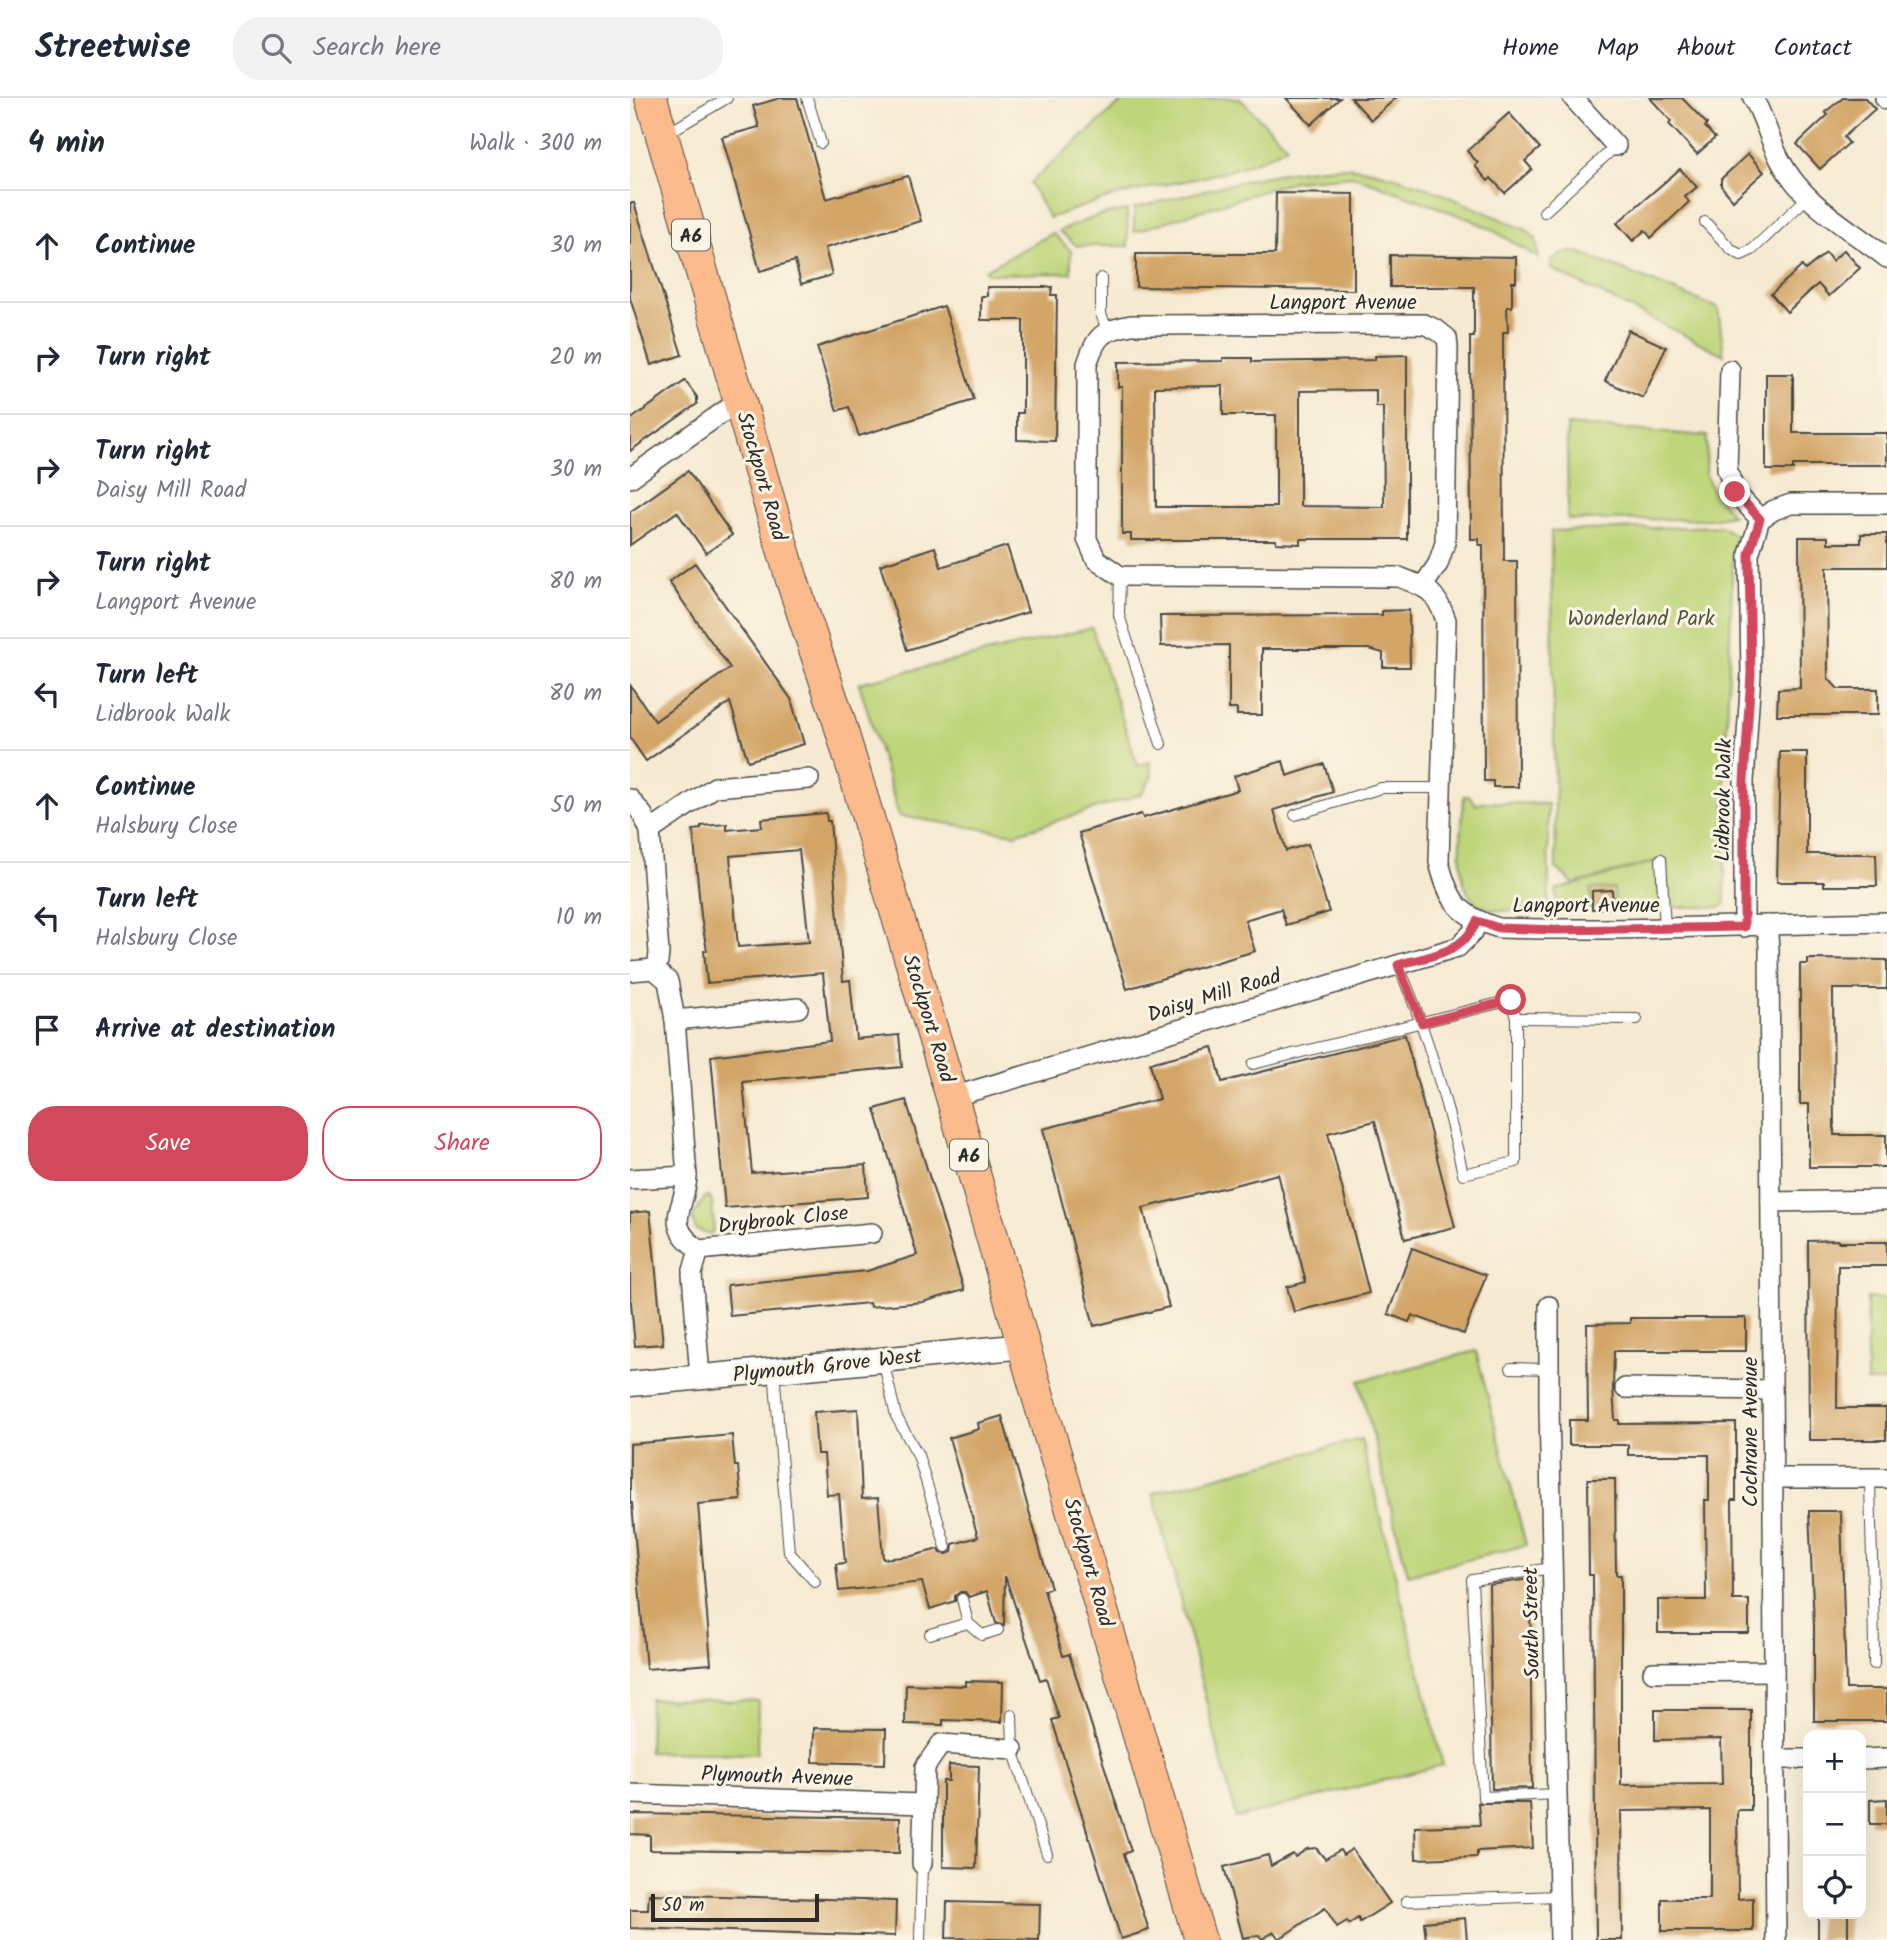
<!DOCTYPE html>
<meta charset="utf-8">
<style>
:root{--surface:#fff;--page:#f2f2f3;--text:#1f2937;--muted:#747a83;--line:#e0e1e3;--accent:#d1495b}
body{margin:0;font-family:Kalam,sans-serif;background:var(--page);color:var(--text)}
.controls{position:absolute;right:21px;bottom:21px;display:grid;overflow:hidden;border-radius:14px;box-shadow:0 7px 28px #0002}
.controls button{width:63px;height:63px;display:grid;place-items:center;padding:0;border:0;border-bottom:2px solid var(--line);background:var(--surface);color:var(--text);font:35px sans-serif}
.scale{position:absolute;left:21px;bottom:18px;width:168px;box-sizing:border-box;padding-left:7px;border:4px solid #2b2b2b;border-top:0;font-size:19px;line-height:24px;white-space:nowrap;color:#2b2b2b;-webkit-text-stroke:5px #fcf5e5;paint-order:stroke}
.stop{position:absolute;width:21px;height:21px;margin:-16px;border:5px solid #d1495b;border-radius:50%;background:#fff}
.stop.end{background:#d1495b;border-color:#fff;box-shadow:0 2px 7px #0008}
.list{margin:0;padding:0;list-style:none}
h2{display:flex;justify-content:space-between;align-items:center;height:91px;margin:0;padding:0 28px;font-size:30px}
h2 small{font-size:23px;font-weight:400;color:var(--muted)}
.list li{display:grid;grid-template-columns:46px 1fr auto;gap:21px;align-items:center;box-sizing:border-box;height:112px;padding:0 28px;border-top:2px solid var(--line)}
.list b{display:block;font-size:26px;white-space:nowrap}
.list p{margin:0;font-size:23px;white-space:nowrap;color:var(--muted)}
.list em{font-size:23px;font-style:normal;color:var(--muted)}
.actions{display:flex;gap:14px;padding:21px 28px}
.actions a{flex:1;padding:16px 0;border:2px solid var(--accent);border-radius:28px;text-align:center;font-size:24px;color:var(--accent)}
.actions .main{background:var(--accent);color:#fff}
.icon{flex:none;width:38px;height:38px;fill:none;stroke:currentColor;stroke-width:2;stroke-linecap:round;stroke-linejoin:round}
.map{position:relative;flex:none;width:1257px;height:1842px;overflow:hidden}
header{display:flex;align-items:center;gap:42px;box-sizing:border-box;height:98px;padding:0 35px;background:var(--surface);border-bottom:2px solid var(--line)}
header strong{font-size:33px}
nav{display:flex;gap:38px;margin-inline-start:auto;font-size:24px}
.search{width:490px;height:63px;background:var(--page);display:flex;align-items:center;gap:18px;box-sizing:border-box;padding:0 24px;border-radius:28px;color:var(--muted);font-size:26px}
main{display:flex}
aside{flex:1;background:var(--surface)}
.map>svg:first-child{display:block}
.green{fill:#bed579;stroke:#748052;stroke-width:2}
.building{fill:#d3a668;fill-rule:evenodd}
.lines{fill:none;stroke-linecap:round;stroke-linejoin:round}
.service-casing{stroke:#494844;stroke-width:12}
.minor-casing{stroke:#494844;stroke-width:22}
.tertiary-casing{stroke:#494844;stroke-width:27}
.trunk-casing{stroke:#494844;stroke-width:34}
.service{stroke:#fff;stroke-width:10}
.minor{stroke:#fff;stroke-width:19}
.tertiary{stroke:#fff;stroke-width:24}
.trunk{stroke:#fbbb8d;stroke-width:32}
.route{stroke:#d1495b;stroke-width:9}
.labels{text-anchor:middle;stroke-width:6;stroke-linejoin:round;paint-order:stroke}
.shield{fill:#fcf5e5;stroke:#6a6863;stroke-width:2}
.shield-label{font-size:19px;font-weight:bold;fill:#2b2b2b}
.street-label{font-size:21px;fill:#2b2b2b;stroke:#fcf5e5}
.park-label{font-size:21px;fill:#50563e;stroke:#fcf5e5}
</style>
<header>
<strong>Streetwise</strong>
<div class="search"><svg class="icon" aria-label="search" viewBox="0 0 24 24"><circle cx="10" cy="10" r="6"/><path d="M15 15l6 6"/></svg>Search here</div>
<nav><a>Home</a><a>Map</a><a>About</a><a>Contact</a></nav>
</header>
<main>
<aside>
<h2>4 min<small>Walk · 300 m</small></h2>
<ul class="list">
<li><svg class="icon" aria-label="ahead" viewBox="0 0 24 24"><path d="M12 20V5M6 11l6-6 6 6"/></svg><div><b>Continue</b></div><em>30 m</em></li>
<li><svg class="icon" aria-label="right" viewBox="0 0 24 24"><path d="M7 20v-9h11M14 6l5 5-5 5"/></svg><div><b>Turn right</b></div><em>20 m</em></li>
<li><svg class="icon" aria-label="right" viewBox="0 0 24 24"><path d="M7 20v-9h11M14 6l5 5-5 5"/></svg><div><b>Turn right</b><p>Daisy Mill Road</p></div><em>30 m</em></li>
<li><svg class="icon" aria-label="right" viewBox="0 0 24 24"><path d="M7 20v-9h11M14 6l5 5-5 5"/></svg><div><b>Turn right</b><p>Langport Avenue</p></div><em>80 m</em></li>
<li><svg class="icon" aria-label="left" viewBox="0 0 24 24"><path d="M17 20v-9H6M10 6l-5 5 5 5"/></svg><div><b>Turn left</b><p>Lidbrook Walk</p></div><em>80 m</em></li>
<li><svg class="icon" aria-label="ahead" viewBox="0 0 24 24"><path d="M12 20V5M6 11l6-6 6 6"/></svg><div><b>Continue</b><p>Halsbury Close</p></div><em>50 m</em></li>
<li><svg class="icon" aria-label="left" viewBox="0 0 24 24"><path d="M17 20v-9H6M10 6l-5 5 5 5"/></svg><div><b>Turn left</b><p>Halsbury Close</p></div><em>10 m</em></li>
<li><svg class="icon" aria-label="arrive" viewBox="0 0 24 24"><path d="M6 21V4h12l-3 4 3 4H6"/></svg><div><b>Arrive at destination</b></div></li>
</ul>
<div class="actions"><a class="main">Save</a><a>Share</a></div>
</aside>
<div class="map">
<svg width="1257" height="1842" viewBox="0 0 1257 1842">
<rect width="100%" height="100%" fill="#fcf5e5"/>
<filter id="ink" filterUnits="userSpaceOnUse"><feTurbulence type="fractalNoise" baseFrequency=".0143" numOctaves="2"/><feDisplacementMap in="SourceGraphic" scale="14" xChannelSelector="R" yChannelSelector="G"/><feConvolveMatrix kernelMatrix="1 2 1 2 8 2 1 2 1" color-interpolation-filters="sRGB"/></filter>
<filter id="wash" filterUnits="userSpaceOnUse"><feTurbulence type="fractalNoise" baseFrequency=".00686" numOctaves="4" result="noise"/><feDisplacementMap in="SourceGraphic" scale="28" xChannelSelector="R" yChannelSelector="G"/><feGaussianBlur stdDeviation="1.57" result="paint"/><feColorMatrix in="noise" values="0 0 0 0 0 0 0 0 0 0 0 0 0 0 0 0 0 1.4 0 .05"/><feComposite in="paint" operator="in"/></filter>
<g filter="url(#wash)">
<rect width="100%" height="100%" fill="#f6ead2"/>
<g class="green">
<path d="M496 0H609L657 48C605 80 543 82 486 98 463 104 441 113 419 120L400 85Z"/>
<path d="M712 69C768 71 846 111 898 133L906 141 909 160 859 130 839 121 724 78 664 83 504 134V110C573 94 641 71 712 69Z"/>
<polygon points="497,112 498,148 447,148 429,133 467,118"/>
<polygon points="423,135 441,153 441,175 358,176 355,172"/>
<polygon points="948,154 1088,210 1094,257 921,171 921,162 932,155"/>
<polygon points="937,327 1077,338 1076,377 1082,392 1102,417 1082,421 938,422"/>
<polygon points="1091,428 1106,438 1103,452 1095,682 1095,806 1091,809 1039,809 1035,760 944,786 926,770 921,433"/>
<polygon points="462,530 508,668 520,664 522,678 512,696 385,736 269,718 229,585"/>
<path d="M834 698H839L847 707 851 704 918 706 919 811C900 811 878 815 859 811 818 803 833 728 834 698Z"/>
<polygon points="1028,763 1029,810 984,811 984,791 961,791 961,811 927,811 926,792"/>
<polygon points="78,1098 82,1103 84,1132 80,1136 66,1132 62,1120 75,1099"/>
<polygon points="1237,1200 1257,1201 1257,1284 1237,1284"/>
<polygon points="846,1253 896,1447 778,1477 729,1283"/>
<polygon points="731,1341 813,1667 606,1720 523,1395"/>
<polygon points="20,1601 128,1603 127,1656 19,1654"/>
</g>
<g id="blocks">
<g class="building">
<polygon points="150,0 167,0 196,101 278,78 291,123 195,150 202,177 171,186 165,163 130,173 92,39 129,29 123,8"/>
<polygon points="656,0 710,0 681,27"/>
<polygon points="721,0 766,0 741,22"/>
<polygon points="1020,0 1052,0 1077,26 1075,29 1085,40 1067,56 1039,26 1041,23"/>
<polygon points="1213,0 1235,0 1245,11 1214,39 1219,45 1190,71 1167,46 1198,17 1195,14"/>
<polygon points="879,15 910,50 895,63 902,71 875,95 861,80 858,83 845,68 848,65 837,53"/>
<polygon points="1118,56 1134,74 1103,102 1091,88 1091,81"/>
<polygon points="1050,71 1067,89 1055,99 1059,104 1021,140 1015,132 1003,143 987,125"/>
<polygon points="646,95 724,96 724,192 506,189 506,156 645,156"/>
<polygon points="0,105 4,105 52,257 21,267 0,200"/>
<polygon points="1214,152 1230,170 1199,198 1188,186 1157,214 1141,196 1172,168 1175,172 1196,155 1202,163"/>
<polygon points="760,157 886,159 886,184 882,184 882,209 877,209 878,234 873,234 874,463 887,463 888,689 863,689 863,683 854,683 853,447 849,447 849,441 841,441 840,239 844,239 844,189 760,189"/>
<polygon points="357,189 422,189 421,197 427,197 425,343 387,342 387,315 393,315 393,222 351,222 351,198 357,198"/>
<polygon points="314,208 344,302 229,338 219,309 207,313 187,249"/>
<polygon points="998,232 1036,249 1013,300 975,283"/>
<path d="M777 257V441H670V446L646 445V442H501V436H492V289H488V264L593 263V260H622V264L745 262V258ZM593 288V317H646V409H526L525 289ZM746 292V309H753L754 409 670 408V293Z"/>
<polygon points="1136,276 1163,276 1163,335 1257,335 1257,367 1163,367 1163,372 1136,372"/>
<polygon points="55,283 67,299 67,306 0,353 0,322"/>
<polygon points="58,373 102,437 76,455 47,414 0,447 0,414"/>
<polygon points="1231,436 1257,436 1257,469 1197,469 1198,580 1208,591 1248,591 1248,617 1147,617 1148,591 1170,590 1169,439 1198,439 1198,445 1231,445"/>
<polygon points="377,448 398,514 277,552 250,467 305,449 311,469"/>
<polygon points="65,465 161,601 174,646 118,663 100,604 16,663 0,640 0,587 25,623 100,570 39,484"/>
<polygon points="779,512 780,569 753,569 753,555 739,551 632,551 632,617 607,617 607,611 599,611 599,547 531,548 530,518 752,517 752,513"/>
<polygon points="1150,654 1177,654 1177,756 1246,756 1247,788 1194,788 1194,784 1147,784"/>
<polygon points="653,663 657,678 694,666 703,694 644,712 656,753 678,746 699,814 656,827 651,811 615,822 625,853 497,891 449,735 511,716 513,720 608,692 604,678"/>
<path d="M196 715 197 723H200L213 883 220 882 226 941 269 937 272 969 113 984 122 1075 236 1067 238 1099 95 1110 81 958 200 943 193 875 77 885 74 853H77L71 818 63 732 71 731V728L97 726V732L132 729 131 721ZM169 752 179 844 108 849 100 758Z"/>
<polygon points="982,792 983,810 962,811 962,793"/>
<polygon points="1178,861 1257,862 1257,891 1203,891 1204,1037 1256,1037 1256,1069 1179,1069 1179,1006 1170,1006 1170,866 1178,866"/>
<polygon points="775,937 825,1129 775,1141 745,1023 698,1035 739,1195 664,1214 657,1189 676,1184 648,1076 513,1110 539,1209 464,1228 413,1031 529,1001 520,965 583,949 592,984"/>
<polygon points="276,1002 334,1192 293,1204 240,1209 239,1205 100,1218 97,1187 237,1173 287,1157 245,1011"/>
<polygon points="20,1113 33,1246 5,1248 0,1194 0,1115"/>
<polygon points="1208,1142 1208,1144 1257,1144 1257,1168 1208,1168 1207,1310 1256,1310 1256,1342 1179,1342 1178,1143"/>
<polygon points="782,1150 856,1177 834,1236 782,1217 779,1224 758,1216"/>
<polygon points="1000,1220 1116,1220 1116,1253 984,1253 983,1291 985,1322 989,1322 989,1326 1106,1325 1106,1402 1102,1402 1103,1502 1119,1502 1119,1535 1028,1535 1028,1502 1076,1502 1075,1402 1079,1402 1079,1357 998,1357 998,1347 939,1347 939,1322 958,1322 957,1226 1000,1225"/>
<polygon points="228,1311 232,1401 248,1400 253,1461 282,1458 309,1451 311,1455 317,1456 322,1454 323,1446 348,1439 319,1340 349,1331 348,1325 372,1318 421,1490 414,1492 433,1558 439,1556 501,1753 494,1756 519,1832 491,1841 422,1622 429,1620 422,1599 416,1580 410,1582 375,1478 374,1528 366,1525 357,1493 339,1499 335,1494 330,1494 325,1498 325,1503 300,1511 292,1484 209,1493 206,1466 215,1465 209,1396 197,1397 194,1356 187,1356 184,1314"/>
<polygon points="102,1337 105,1368 108,1368 111,1402 68,1406 81,1566 16,1571 2,1405 0,1405 0,1346"/>
<polygon points="958,1381 985,1381 986,1477 991,1477 991,1687 1092,1686 1091,1641 1025,1642 1025,1612 1121,1612 1121,1712 1107,1712 1108,1801 1123,1800 1123,1833 1032,1833 1032,1801 1080,1801 1080,1712 991,1713 992,1842 966,1842 963,1477 959,1477"/>
<polygon points="1179,1413 1211,1413 1216,1591 1257,1591 1257,1623 1184,1623 1184,1527"/>
<polygon points="900,1481 902,1690 862,1691 859,1487"/>
<polygon points="335,1583 373,1584 372,1624 313,1622 313,1627 275,1626 276,1586 335,1588"/>
<polygon points="184,1630 256,1631 255,1666 183,1664"/>
<polygon points="319,1667 349,1668 346,1770 313,1769 313,1683 319,1683"/>
<polygon points="1257,1701 1257,1726 1240,1726 1240,1702"/>
<polygon points="848,1705 900,1705 903,1750 847,1753 847,1759 786,1761 785,1729 850,1727"/>
<polygon points="0,1716 270,1720 269,1755 20,1752 20,1737 0,1736"/>
<polygon points="686,1750 695,1761 710,1752 713,1757 722,1751 760,1805 730,1824 728,1820 719,1826 717,1823 707,1829 695,1810 649,1841 644,1834 632,1841 629,1837 613,1840 594,1769 638,1757 641,1768 663,1756 665,1759 677,1751"/>
<polygon points="19,1796 266,1803 265,1838 0,1830 0,1812 18,1812"/>
<polygon points="317,1804 410,1806 409,1842 316,1840"/>
<rect x="1188" y="1816" width="30" height="26"/>
<polygon points="835,1820 837,1842 796,1842 794,1824"/>
</g>
</g>
</g>
<g filter="url(#ink)">
<use href="#blocks" fill-opacity="0" stroke="#494844" stroke-width="2"/>
<g class="lines">
<g class="service-casing">
<g id="service">
<polyline points="177,0 191,45"/>
<polyline points="36,36 97,0"/>
<polyline points="914,114 986,48"/>
<polyline points="1075,124 1102,152 1111,157 1122,152 1177,100"/>
<polyline points="471,180 471,216 477,232"/>
<polyline points="490,478 489,517 531,646"/>
<polyline points="665,717 751,690 810,690"/>
<polyline points="1031,761 1035,830"/>
<polyline points="886,920 1007,921"/>
<path d="M623 966 881 902 886 920V1064L833 1076C817 1004 798 935 768 867"/>
<polyline points="253,1262 266,1318 288,1357 316,1449"/>
<polyline points="881,1270 919,1271"/>
<polyline points="144,1272 159,1454 185,1484"/>
<path d="M1240 1380C1241 1442 1244 1504 1244 1566"/>
<polyline points="922,1470 842,1482 853,1699 927,1696"/>
<polyline points="332,1501 338,1525 352,1537 368,1532"/>
<polyline points="300,1536 338,1525"/>
<polyline points="382,1617 383,1651 417,1756"/>
<polyline points="776,1803 929,1798"/>
<polyline points="290,1842 292,1766"/>
</g>
</g>
<g class="minor-casing">
<g id="minor">
<polyline points="943,0 986,48"/>
<path d="M1123 0C1134 19 1139 40 1149 60 1173 107 1218 129 1257 160"/>
<polyline points="1255,0 1257,2"/>
<polyline points="1100,272 1097,371 1105,394 1130,421 1119,456 1121,576 1114,683 1114,829"/>
<polyline points="0,380 110,302"/>
<polyline points="1130,421 1144,412 1161,406 1257,406"/>
<path d="M793 488 808 466 815 445 818 249 817 240 807 232 794 226 501 227C471 233 467 237 457 266V441L466 461 490 478 769 479C798 490 805 492 816 522L809 764C819 804 829 818 869 830 999 834 1128 826 1257 824"/>
<path d="M0 701 13 717 20 733 29 855 28 864 24 871 38 883 45 922 57 1078C55 1113 32 1125 69 1152L62 1176 70 1279"/>
<polyline points="20,733 85,689 179,681"/>
<polyline points="1137,827 1139,849 1146,1842"/>
<polyline points="0,873 24,871"/>
<polyline points="45,922 168,910"/>
<polyline points="322,999 828,849 843,834 847,823"/>
<polyline points="0,1081 57,1078"/>
<polyline points="1141,1104 1257,1102"/>
<polyline points="69,1152 242,1135"/>
<polyline points="919,1208 919,1308 930,1842"/>
<polyline points="995,1290 1142,1292"/>
<polyline points="1143,1380 1257,1380"/>
<polyline points="1023,1574 1144,1573"/>
<polyline points="1145,1661 1178,1661"/>
<polyline points="1231,1661 1257,1660"/>
<polyline points="0,1696 292,1706"/>
<polyline points="292,1766 295,1669 311,1646 383,1651"/>
</g>
</g>
<g class="tertiary-casing">
<polyline id="tertiary" points="0,1286 395,1248"/>
</g>
<g class="trunk-casing">
<polyline id="trunk" points="21,0 162,482 208,620 322,999 408,1298 570,1842"/>
</g>
<use href="#service" class="service"/>
<use href="#minor" class="minor"/>
<use href="#tertiary" class="tertiary"/>
<use href="#trunk" class="trunk"/>
</g>
</g>
<g class="lines" filter="url(#ink)">
<path class="route" d="M881 902 792 925 768 867C798 858 833 856 847 823L869 830 925 832 1114 829V683L1121 576 1119 456 1130 421 1105 394"/>
</g>
<g class="labels">
<g class="shield">
<rect x="42" y="121.5" width="38" height="31" rx="5"/>
<rect x="320" y="1041.5" width="38" height="31" rx="5"/>
</g>
<g class="shield-label">
<text x="61" y="144">A6</text>
<text x="339" y="1064">A6</text>
</g>
<g class="street-label">
<text x="713" y="211">Langport Avenue</text>
<text transform="translate(132 378) rotate(74)" y="7">Stockport Road</text>
<text transform="translate(1093 702) rotate(-89)" y="7">Lidbrook Walk</text>
<text x="956" y="814">Langport Avenue</text>
<text transform="translate(584 897) rotate(-17)" y="7">Daisy Mill Road</text>
<text transform="translate(299 920) rotate(73)" y="7">Stockport Road</text>
<text transform="translate(153 1121) rotate(-6)" y="7">Drybrook Close</text>
<text transform="translate(197 1267) rotate(-6)" y="7">Plymouth Grove West</text>
<text transform="translate(1120 1334) rotate(-90)" y="7">Cochrane Avenue</text>
<text transform="translate(459 1464) rotate(74)" y="7">Stockport Road</text>
<text transform="translate(901 1525) rotate(-91)" y="7">South Street</text>
<text transform="translate(147 1678) rotate(2)" y="7">Plymouth Avenue</text>
</g>
<g class="park-label">
<text x="1011" y="527">Wonderland Park</text>
</g>
</g>
</svg>
<div class="controls">
<button>+</button>
<button>−</button>
<button><svg class="icon" aria-label="locate" viewBox="0 0 24 24"><circle cx="12" cy="12" r="6"/><path d="M12 2v4M12 18v4M2 12h4M18 12h4"/></svg></button>
</div>
<div class="scale">50 m</div>
<div class="stop" style="left:881px;top:902px"></div>
<div class="stop end" style="left:1105px;top:394px"></div>
</div>
</main>
